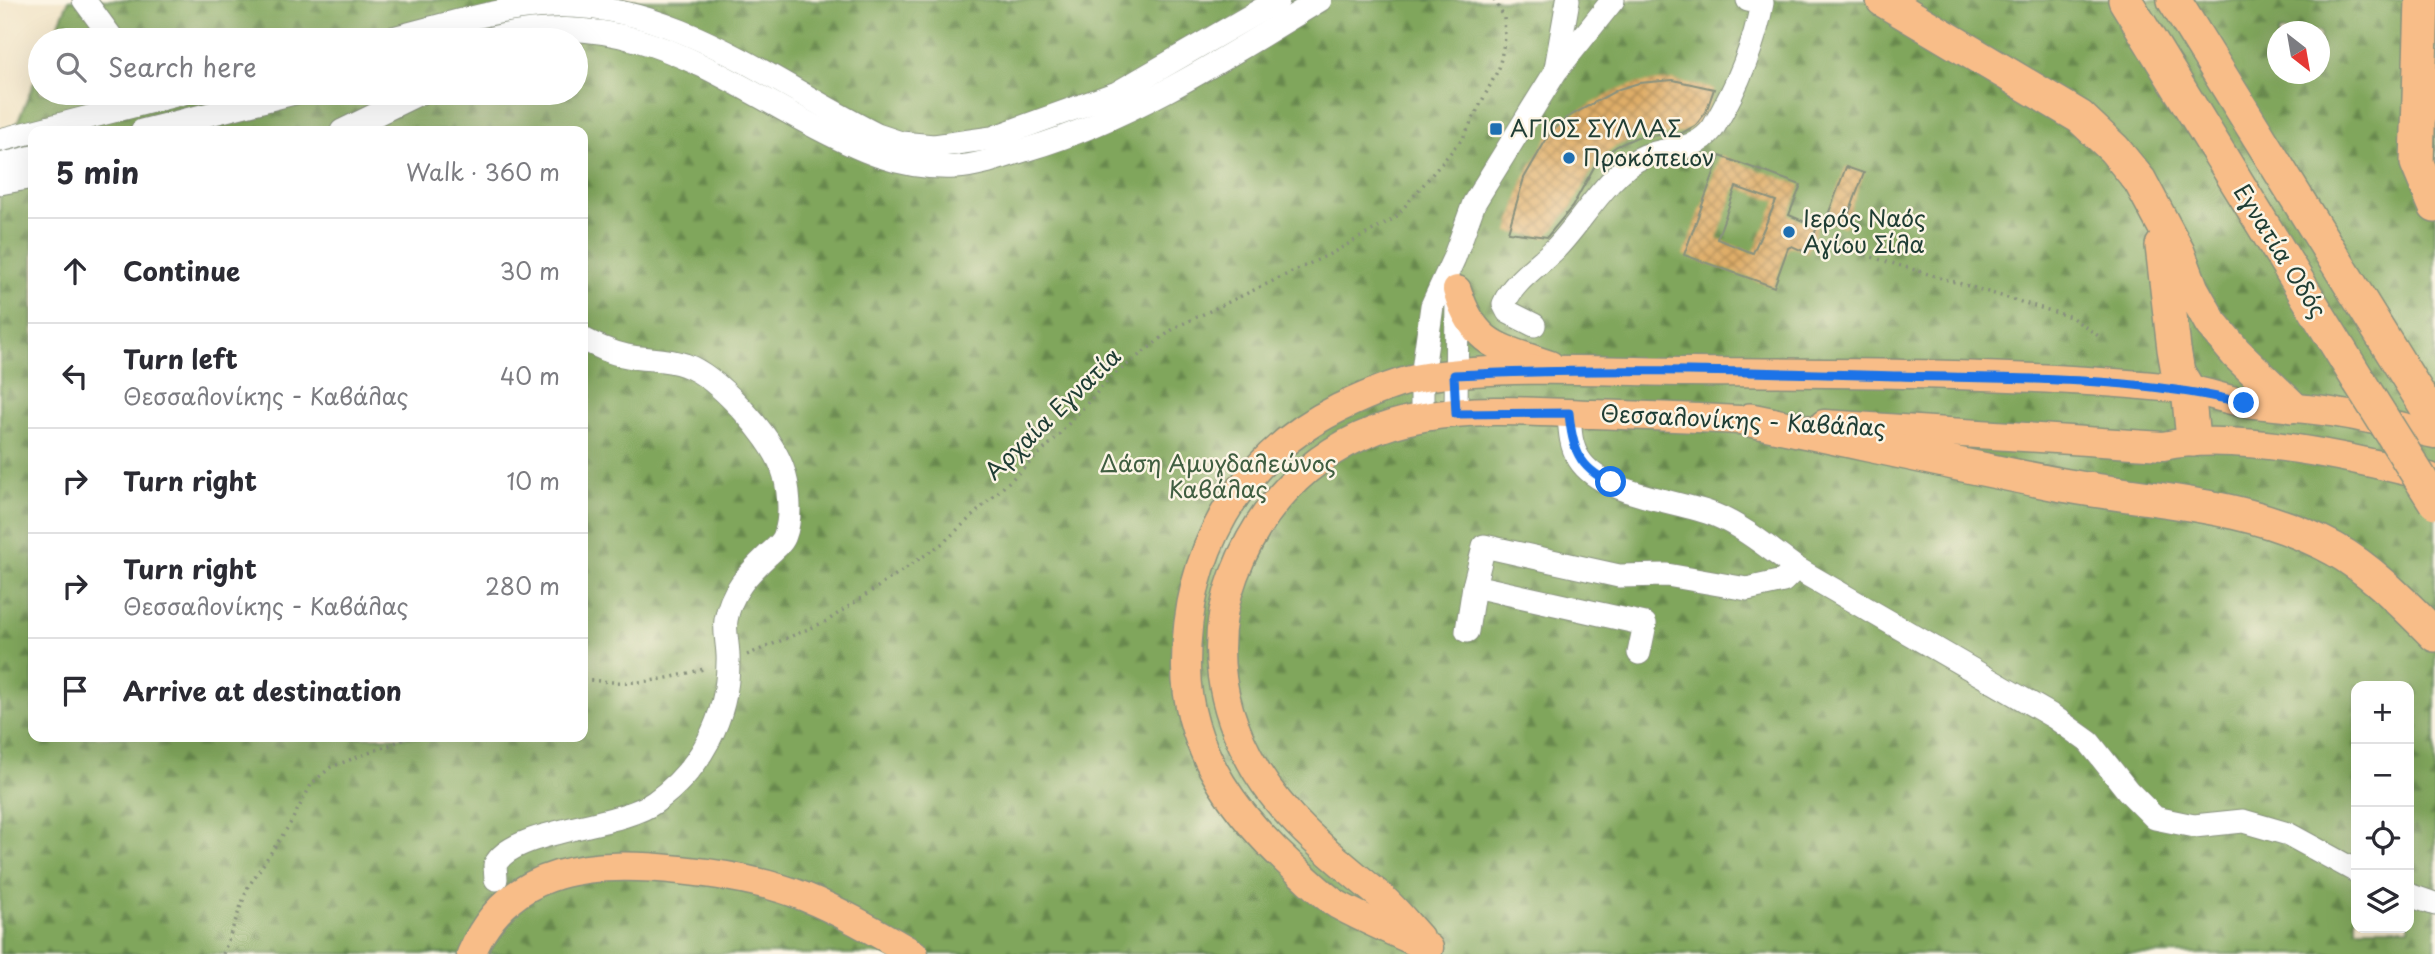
<!DOCTYPE html>
<meta charset="utf-8">
<style>
:root{--surface:#fff;--page:#f7f7f7;--text:#2b2b33;--muted:#7c7c81;--line:#e1e1e2}
body{margin:0;font-family:"Playpen Sans",sans-serif;background:var(--page);color:var(--text)}
.controls{position:absolute;right:21px;bottom:21px;display:grid;overflow:hidden;border-radius:14px;box-shadow:0 7px 28px #0002}
.controls button{width:63px;height:63px;display:grid;place-items:center;padding:0;border:0;border-bottom:2px solid var(--line);background:var(--surface);color:var(--text);font:35px sans-serif}
.compass{position:absolute;left:2267px;top:21px;width:63px;height:63px;border-radius:50%;background:var(--surface);box-shadow:0 7px 28px #0002;rotate:149deg}
.stop{position:absolute;width:21px;height:21px;margin:-16px;border:5px solid #1a73e8;border-radius:50%;background:#fff}
.stop.end{background:#1a73e8;border-color:#fff;box-shadow:0 2px 7px #0008}
.list{margin:0;padding:0;list-style:none}
h2{display:flex;justify-content:space-between;align-items:center;height:91px;margin:0;padding:0 28px;font-size:30px}
h2 small{font-size:23px;font-weight:400;color:var(--muted)}
.list li{display:grid;grid-template-columns:46px 1fr auto;gap:21px;align-items:center;box-sizing:border-box;height:105px;padding:0 28px;border-top:2px solid var(--line)}
.list b{display:block;font-size:26px;white-space:nowrap}
.list p{margin:0;font-size:23px;white-space:nowrap;color:var(--muted)}
.list em{font-size:23px;font-style:normal;color:var(--muted)}
.icon{flex:none;width:38px;height:38px;fill:none;stroke:currentColor;stroke-width:2;stroke-linecap:round;stroke-linejoin:round}
.map{position:relative;flex:none;width:2435px;height:954px;overflow:hidden}
.search{position:absolute;background:var(--surface);box-shadow:0 7px 28px #0002;left:28px;top:28px;width:560px;height:77px;display:flex;align-items:center;gap:18px;box-sizing:border-box;padding:0 24px;border-radius:38px;color:var(--muted);font-size:26px}
.panel{position:absolute;background:var(--surface);box-shadow:0 7px 28px #0002;left:28px;top:126px;width:560px;height:616px;border-radius:14px}
.map>svg:first-child{display:block}
.forest{fill:url(#forest-firs);stroke:#507248;stroke-width:2;fill-rule:evenodd}
.building{fill:url(#building-cross-hatch);fill-rule:evenodd}
.lines{fill:none;stroke-linecap:round;stroke-linejoin:round}
.minor-casing{stroke:#88917e;stroke-width:25}
.major-casing{stroke:#88917e;stroke-width:31}
.highway-casing{stroke:#88917e;stroke-width:36}
.path{stroke:#88917e;stroke-width:3.5;stroke-dasharray:2 5;stroke-linecap:butt}
.minor{stroke:#fff;stroke-width:23}
.major{stroke:#f8bd88;stroke-width:28}
.highway{stroke:#f8bd88;stroke-width:33}
.highway-bridge-casing{stroke:#88917e;stroke-width:36;stroke-linecap:butt}
.highway-bridge{stroke:#f8bd88;stroke-width:33}
.route{stroke:#1a73e8;stroke-width:9}
.poi-dot{fill:#1f6fb2;stroke:#fcf5e5;stroke-width:2.5}
.labels{text-anchor:middle;stroke-width:5;stroke-linejoin:round;paint-order:stroke}
.poi-label{font-size:23px;fill:#1f3d34;stroke:#fcf5e5;text-anchor:start}
.street-label{font-size:23px;fill:#1f3d34;stroke:#fcf5e5}
.park-label{font-size:23px;fill:#405e41;stroke:#fcf5e5}
</style>
<div class="map">
<svg width="2435" height="954" viewBox="0 0 2435 954">
<defs>
<pattern id="forest-firs" width="22" height="20" patternUnits="userSpaceOnUse" patternTransform="scale(1.75)"><rect width="22" height="20" fill="#80a65c"/><path d="M5 1l3.5 6h-7zM16 11l3.5 6h-7z" fill="#68884d"/></pattern>
<pattern id="building-cross-hatch" width="8" height="8" patternUnits="userSpaceOnUse" patternTransform="scale(1.75)"><rect width="8" height="8" fill="#dfad68"/><path d="M0 0l8 8M0 8l8-8" fill="none" stroke="#b48e56"/></pattern>
</defs>
<rect width="100%" height="100%" fill="#fcf5e5"/>
<filter id="ink" filterUnits="userSpaceOnUse"><feTurbulence type="fractalNoise" baseFrequency=".0143" numOctaves="2"/><feDisplacementMap in="SourceGraphic" scale="14" xChannelSelector="R" yChannelSelector="G"/><feConvolveMatrix kernelMatrix="1 2 1 2 8 2 1 2 1" color-interpolation-filters="sRGB"/></filter>
<filter id="wash" filterUnits="userSpaceOnUse"><feTurbulence type="fractalNoise" baseFrequency=".00686" numOctaves="4" result="noise"/><feDisplacementMap in="SourceGraphic" scale="28" xChannelSelector="R" yChannelSelector="G"/><feGaussianBlur stdDeviation="1.57" result="paint"/><feColorMatrix in="noise" values="0 0 0 0 0 0 0 0 0 0 0 0 0 0 0 0 0 1.4 0 .05"/><feComposite in="paint" operator="in"/></filter>
<g filter="url(#wash)">
<rect width="100%" height="100%" fill="#f2e5c9"/>
<path class="forest" d="M69 0H2435V954H0V165L40 68V93H576V40H52ZM2278 32H2320V74H2278ZM33 131H583V737H33ZM2356 686H2409V928H2356Z"/>
<g id="blocks">
<g class="building">
<polygon points="1673,80 1714,89 1706,112 1696,125 1682,133 1637,137 1617,146 1598,160 1572,207 1547,237 1508,232 1524,178 1550,133 1566,118 1619,89 1639,83"/>
<path d="M1720 156 1801 185 1789 215 1817 227 1807 253 1792 246 1788 248 1774 287 1684 255ZM1736 187 1776 201 1753 253 1717 239Z"/>
<polygon points="1846,167 1864,173 1844,227 1826,220"/>
</g>
</g>
</g>
<g filter="url(#ink)">
<use href="#blocks" fill-opacity="0" stroke="#88917e" stroke-width="2"/>
<g class="lines">
<g class="minor-casing">
<g id="minor">
<polyline points="84,0 112,38"/>
<path d="M385 40C439 27 494 8 551 6 673 1 773 83 877 135L901 143 934 146 992 138 1117 93 1278 0"/>
<path d="M483 40C618 6 693 60 806 122 855 148 899 170 956 167 980 166 1004 156 1028 149 1135 117 1225 58 1320 0"/>
<polyline points="1556,68 1568,0"/>
<polyline points="142,131 294,93"/>
<polyline points="342,131 420,93"/>
<polyline points="0,140 183,93"/>
<polyline points="0,165 33,157"/>
<polyline points="0,183 33,177"/>
<path d="M1534 325 1508 312 1504 304C1513 281 1538 266 1555 249 1581 223 1611 169 1645 156 1671 146 1694 153 1713 128 1736 89 1754 48 1762 3L1748 0"/>
<path d="M1569 413C1570 429 1570 445 1579 459 1602 496 1679 500 1715 515 1744 527 1771 550 1796 568L1783 581 1747 589 1667 575 1619 576 1484 546 1474 586 1645 624 1639 653"/>
<polyline points="1456,414 1457,293"/>
<polyline points="1422,417 1422,377 1432,306 1454,258 1474,203 1556,71 1613,0"/>
<polyline points="1796,568 2054,717 2089,742 2128,791 2155,818 2194,826 2243,821 2288,834 2356,871"/>
<polyline points="1467,631 1474,586"/>
<path d="M496 879 495 865C512 829 619 828 655 802 700 770 728 718 728 662 729 648 724 633 726 620 731 591 748 574 768 555 774 549 783 543 785 535 792 517 789 485 782 467 770 435 717 376 685 365 667 358 646 360 627 356 611 353 597 346 583 339"/>
<polyline points="2409,895 2435,904"/>
</g>
</g>
<g class="major-casing">
<g id="major">
<path d="M1457 290C1475 347 1499 347 1550 365"/>
<path d="M1824 424 2163 446C2236 431 2355 458 2430 477"/>
<path d="M1419 937C1406 923 1394 907 1379 895 1334 857 1289 824 1257 772 1220 710 1208 643 1234 575 1266 490 1333 433 1424 417 1478 407 1538 412 1593 414 1653 416 1713 418 1773 422"/>
<path d="M1429 948C1399 934 1367 921 1338 905 1325 897 1314 886 1303 876 1241 822 1187 754 1186 668 1185 555 1237 458 1339 408 1364 396 1398 381 1425 377 1509 365 1605 371 1690 372 1854 373 2021 372 2184 389 2205 391 2225 400 2246 403 2276 407 2307 408 2337 413 2370 418 2402 427 2435 434"/>
<path d="M471 954C509 864 595 861 680 870 722 874 765 881 805 897 842 912 879 934 914 954"/>
</g>
</g>
<g class="highway-casing">
<g id="highway">
<polyline points="1883,0 2080,117 2114,149 2140,181 2178,252 2192,289 2211,323 2236,353 2291,406"/>
<polyline points="2125,0 2359,381"/>
<polyline points="2174,0 2435,421"/>
<polyline points="2422,0 2417,163 2435,206"/>
<polyline points="2162,246 2174,349 2178,372 2188,389 2193,440"/>
<path d="M1750 420C1852 441 1954 464 2057 484 2153 502 2245 501 2334 549 2372 570 2405 605 2435 635"/>
</g>
</g>
<g class="path">
<polyline points="1812,239 2071,317 2100,337"/>
<polyline points="747,655 827,621 943,543 1052,442 1112,376 1176,327 1332,253 1395,218 1463,138 1499,68 1505,38 1504,17 1494,0"/>
<path d="M583 679C634 686 657 682 707 668"/>
<polyline points="223,954 248,887 290,824 312,783 331,767 411,737"/>
</g>
<use href="#minor" class="minor"/>
<use href="#major" class="major"/>
<use href="#highway" class="highway"/>
<g class="highway-bridge-casing">
<polyline id="highway-bridge" points="2359,381 2435,502"/>
</g>
<use href="#highway-bridge" class="highway-bridge"/>
</g>
</g>
<g class="lines" filter="url(#ink)">
<path class="route" d="M1611 482C1578 469 1572 446 1569 413L1456 414 1454 375C1602 367 1752 372 1900 376 2014 379 2133 376 2244 403"/>
</g>
<g class="poi-dot">
<rect x="1489" y="122" width="14" height="14" rx="3.5"/>
<circle cx="1569" cy="158" r="7"/>
<circle cx="1789" cy="232" r="7"/>
</g>
<g class="labels">
<g class="poi-label">
<text x="1510" y="137">ΑΓΙΟΣ ΣΥΛΛΑΣ</text>
<text x="1583" y="166">Προκόπειον</text>
<text x="1803" y="227">Ιερός Ναός<tspan x="1803" dy="26">Αγίου Σίλα</tspan></text>
</g>
<g class="street-label">
<text transform="translate(2280 251) rotate(58)" y="8">Εγνατία Οδός</text>
<text transform="translate(1053 414) rotate(-44)" y="8">Αρχαία Εγνατία</text>
<text transform="translate(1743 421) rotate(3)" y="8">Θεσσαλονίκης - Καβάλας</text>
</g>
<g class="park-label">
<text x="1218" y="472">Δάση Αμυγδαλεώνος<tspan x="1218" dy="26">Καβάλας</tspan></text>
</g>
</g>
</svg>
<div class="controls">
<button>+</button>
<button>−</button>
<button><svg class="icon" aria-label="locate" viewBox="0 0 24 24"><circle cx="12" cy="12" r="6"/><path d="M12 2v4M12 18v4M2 12h4M18 12h4"/></svg></button>
<button><svg class="icon" aria-label="layers" viewBox="0 0 24 24"><path d="M12 4l9 5-9 5-9-5zM3 14l9 5 9-5"/></svg></button>
</div>
<svg class="compass" viewBox="-18 -18 36 36"><path d="M0-13l5 13h-10z" fill="#e53935"/><path d="M0 13l5-13h-10z" fill="#7c7c81"/></svg>
<div class="stop" style="left:1611px;top:482px"></div>
<div class="stop end" style="left:2244px;top:403px"></div>
<div class="search"><svg class="icon" aria-label="search" viewBox="0 0 24 24"><circle cx="10" cy="10" r="6"/><path d="M15 15l6 6"/></svg>Search here</div>
<section class="panel">
<h2>5 min<small>Walk · 360 m</small></h2>
<ul class="list">
<li><svg class="icon" aria-label="ahead" viewBox="0 0 24 24"><path d="M12 20V5M6 11l6-6 6 6"/></svg><div><b>Continue</b></div><em>30 m</em></li>
<li><svg class="icon" aria-label="left" viewBox="0 0 24 24"><path d="M17 20v-9H6M10 6l-5 5 5 5"/></svg><div><b>Turn left</b><p>Θεσσαλονίκης - Καβάλας</p></div><em>40 m</em></li>
<li><svg class="icon" aria-label="right" viewBox="0 0 24 24"><path d="M7 20v-9h11M14 6l5 5-5 5"/></svg><div><b>Turn right</b></div><em>10 m</em></li>
<li><svg class="icon" aria-label="right" viewBox="0 0 24 24"><path d="M7 20v-9h11M14 6l5 5-5 5"/></svg><div><b>Turn right</b><p>Θεσσαλονίκης - Καβάλας</p></div><em>280 m</em></li>
<li><svg class="icon" aria-label="arrive" viewBox="0 0 24 24"><path d="M6 21V4h12l-3 4 3 4H6"/></svg><div><b>Arrive at destination</b></div></li>
</ul>
</section>
</div>
